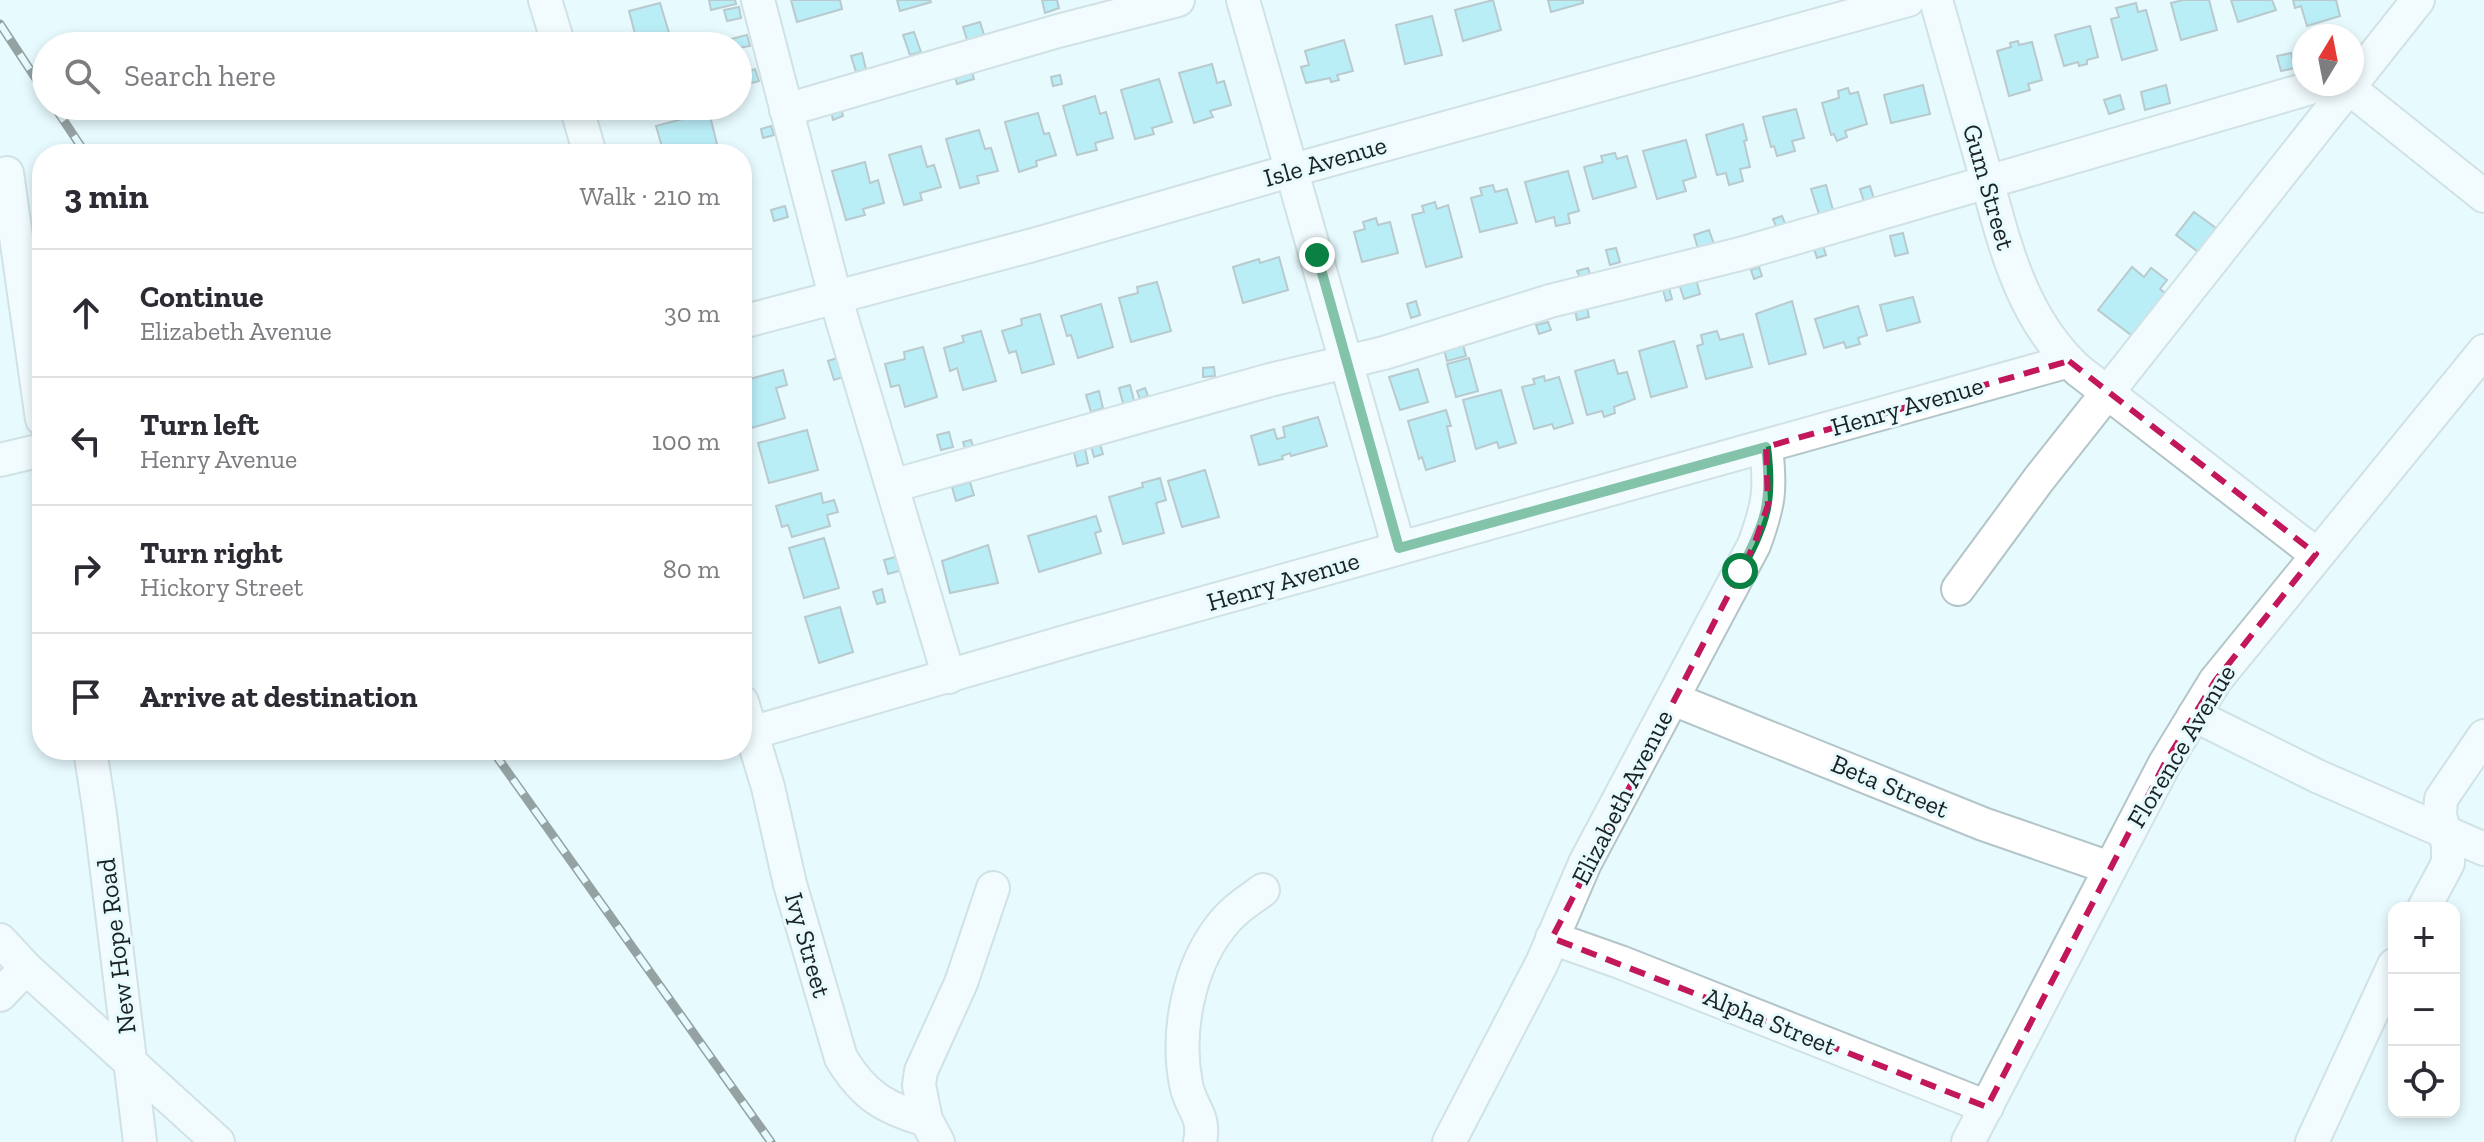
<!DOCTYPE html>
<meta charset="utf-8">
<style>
:root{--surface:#fff;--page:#f2f2f3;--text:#2b2b33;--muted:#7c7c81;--line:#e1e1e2}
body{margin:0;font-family:"Zilla Slab",serif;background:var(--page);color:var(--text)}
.controls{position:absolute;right:24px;bottom:24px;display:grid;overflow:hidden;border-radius:16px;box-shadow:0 4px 12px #0003}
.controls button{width:72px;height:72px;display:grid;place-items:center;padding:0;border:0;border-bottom:2px solid var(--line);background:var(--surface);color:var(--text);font:40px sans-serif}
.compass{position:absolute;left:2292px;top:24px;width:72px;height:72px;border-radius:50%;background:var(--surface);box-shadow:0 4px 12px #0003;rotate:10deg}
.stop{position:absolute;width:24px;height:24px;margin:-18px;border:6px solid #0b8043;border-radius:50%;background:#fff}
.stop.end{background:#0b8043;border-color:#fff;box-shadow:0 2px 8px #0008}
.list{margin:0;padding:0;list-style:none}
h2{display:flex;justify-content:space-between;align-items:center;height:104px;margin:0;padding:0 32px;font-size:34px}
h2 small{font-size:26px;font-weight:400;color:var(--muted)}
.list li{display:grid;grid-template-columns:52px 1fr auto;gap:24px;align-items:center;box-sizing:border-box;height:128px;padding:0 32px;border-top:2px solid var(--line)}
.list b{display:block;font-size:30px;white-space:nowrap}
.list p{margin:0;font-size:26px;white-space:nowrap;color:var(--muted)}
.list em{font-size:26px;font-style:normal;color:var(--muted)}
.icon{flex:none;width:44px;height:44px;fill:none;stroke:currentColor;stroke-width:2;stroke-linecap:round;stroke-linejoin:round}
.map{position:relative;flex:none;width:2484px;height:1142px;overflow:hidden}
.search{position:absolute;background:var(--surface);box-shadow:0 4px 12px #0003;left:32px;top:32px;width:720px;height:88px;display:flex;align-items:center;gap:20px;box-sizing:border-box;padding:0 28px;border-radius:44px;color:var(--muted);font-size:30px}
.panel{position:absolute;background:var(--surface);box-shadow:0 4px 12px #0003;left:32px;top:144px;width:720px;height:616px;border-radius:32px}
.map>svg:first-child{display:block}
.building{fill:#83dff0;stroke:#809194;stroke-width:2}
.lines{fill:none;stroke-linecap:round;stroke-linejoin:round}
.minor-casing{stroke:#b3c5c8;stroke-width:36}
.minor{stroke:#fff;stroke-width:32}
.rail-casing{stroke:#303839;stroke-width:9}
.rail{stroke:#e7fafe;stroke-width:6;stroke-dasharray:18;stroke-linecap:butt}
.route{stroke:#0b8043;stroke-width:10}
.marked{fill:none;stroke:#c2185b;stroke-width:6;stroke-dasharray:16 10;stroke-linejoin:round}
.labels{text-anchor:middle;stroke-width:6;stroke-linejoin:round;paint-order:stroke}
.street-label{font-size:26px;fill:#1b2223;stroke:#e7fafe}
</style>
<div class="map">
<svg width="2484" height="1142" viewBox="0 0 2484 1142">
<rect width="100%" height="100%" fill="#e7fafe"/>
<g class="building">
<polygon points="709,0 735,0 736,4 711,10"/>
<polygon points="791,0 840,0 842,9 797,22"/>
<polygon points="897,0 930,0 931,2 900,11"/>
<polygon points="1042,0 1057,0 1059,8 1045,13"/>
<polygon points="1493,0 1501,30 1463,41 1455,10"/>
<polygon points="1548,0 1583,0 1583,3 1551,12"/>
<polygon points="2183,0 2209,0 2217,30 2181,40 2171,3"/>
<polygon points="2231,0 2272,0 2276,10 2238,22"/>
<polygon points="2293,0 2336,0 2340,16 2307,26 2301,6 2295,8"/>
<polygon points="660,3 670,36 638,45 629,11"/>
<polygon points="2136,3 2138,12 2146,10 2157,50 2122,60 2111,19 2119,17 2116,8"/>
<polygon points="739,7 741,18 727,21 724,10"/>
<polygon points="1432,16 1442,55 1405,64 1396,25"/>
<polygon points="980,22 986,41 969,46 963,27"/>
<polygon points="2090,26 2098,57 2087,60 2087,64 2079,66 2078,62 2064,66 2055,35"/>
<polygon points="914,32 921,52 910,55 903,35"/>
<polygon points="747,35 750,46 738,48 738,46 733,46 731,39"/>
<polygon points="1344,40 1353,71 1337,75 1339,80 1331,82 1330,78 1306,83 1301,67 1309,65 1305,51"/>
<polygon points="2018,41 2019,45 2032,42 2042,80 2028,84 2030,90 2009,96 1997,51 2011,47 2010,43"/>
<polygon points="862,53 866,69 856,72 851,56"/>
<polygon points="2291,53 2295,68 2281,71 2277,56"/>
<polygon points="1212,64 1217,83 1224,81 1231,105 1210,111 1213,117 1194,123 1179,73"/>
<polygon points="970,65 974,79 957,84 953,70"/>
<polygon points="755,69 759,81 743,85 740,74"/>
<polygon points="1060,75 1062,84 1053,86 1051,77"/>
<polygon points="1159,79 1172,122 1152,128 1154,134 1135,139 1121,90"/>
<polygon points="1923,85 1930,114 1891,123 1884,95"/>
<polygon points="2166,85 2170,103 2145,110 2141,92"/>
<polygon points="1848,88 1850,94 1858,92 1867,124 1845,131 1847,137 1837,141 1834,134 1831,135 1822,103 1839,98 1838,91"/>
<polygon points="2120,95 2124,109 2109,114 2104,100"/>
<polygon points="1095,96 1100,114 1106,112 1113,138 1095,143 1097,150 1077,155 1063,106"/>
<polygon points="841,109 843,116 833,120 831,112"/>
<polygon points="1796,109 1804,138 1792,141 1795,151 1777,156 1774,146 1771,147 1763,117"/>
<polygon points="709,112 717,144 687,154 664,154 656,126"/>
<polygon points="1038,113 1044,134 1049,133 1056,155 1036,161 1037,166 1019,172 1005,122"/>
<polygon points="1743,124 1747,140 1744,141 1750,167 1740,169 1743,181 1729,185 1726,173 1717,175 1706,135"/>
<polygon points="771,126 774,135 763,138 761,129"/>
<polygon points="979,130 985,149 991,148 998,171 977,176 979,183 960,188 946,139"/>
<polygon points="1686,140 1696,177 1683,181 1686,191 1657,199 1643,151"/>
<polygon points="921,146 927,167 934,165 941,187 920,193 922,200 904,205 889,155"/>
<polygon points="1615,153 1617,159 1627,156 1636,187 1593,199 1584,167 1603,162 1601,156"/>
<polygon points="865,162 870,183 878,180 884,203 863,209 865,215 846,220 832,171"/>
<polygon points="1568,171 1579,211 1568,214 1570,223 1556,226 1554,217 1536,222 1525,182"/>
<polygon points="1493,185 1495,192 1507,189 1517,223 1480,232 1471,198 1482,195 1480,188"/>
<polygon points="1826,185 1833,210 1819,214 1811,189"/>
<polygon points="1870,186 1874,199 1864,202 1860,189"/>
<polygon points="1435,202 1437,209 1448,205 1462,257 1426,267 1412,215 1424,212 1422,206"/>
<polygon points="785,206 788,217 774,221 771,210"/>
<polygon points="2194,212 2220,231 2202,255 2176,235"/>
<polygon points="1782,216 1786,226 1777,229 1773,219"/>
<polygon points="1376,218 1378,225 1390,222 1398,253 1362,262 1354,232 1365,229 1363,222"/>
<polygon points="1709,230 1714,244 1698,249 1694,235"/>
<polygon points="1903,233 1908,253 1895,256 1890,236"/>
<polygon points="1822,243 1826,255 1817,258 1813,246"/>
<polygon points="1616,248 1620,262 1610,265 1606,250"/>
<polygon points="1279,257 1288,290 1243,303 1233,267 1259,259 1260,263"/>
<polygon points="1759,267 1762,276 1754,279 1751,270"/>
<polygon points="2132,267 2144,277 2151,268 2167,280 2160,289 2172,298 2139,341 2098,310"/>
<polygon points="1588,268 1591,277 1581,280 1577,271"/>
<polygon points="1696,279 1700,294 1684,299 1679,284"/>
<polygon points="1157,282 1171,331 1131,342 1119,298 1138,293 1137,287"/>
<polygon points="1669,288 1672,299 1666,301 1663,290"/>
<polygon points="1913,297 1920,322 1887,331 1880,305"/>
<polygon points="1416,301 1420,315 1411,318 1407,304"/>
<polygon points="1792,301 1806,354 1769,364 1756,314"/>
<polygon points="1101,304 1113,347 1078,358 1071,335 1067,336 1061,316"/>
<polygon points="1858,306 1867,335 1858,338 1860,344 1846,348 1844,342 1824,348 1815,319"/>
<polygon points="1587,308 1589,317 1577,320 1575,310"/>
<polygon points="1040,314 1054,364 1022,373 1016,351 1009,353 1002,331 1022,325 1021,319"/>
<polygon points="1548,322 1551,330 1539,334 1536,325"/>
<polygon points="981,331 996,381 963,390 957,368 950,371 944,348 964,342 962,336"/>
<polygon points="1717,331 1720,340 1743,334 1752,367 1706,379 1697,346 1703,344 1701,335"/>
<polygon points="1462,341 1466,356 1447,361 1443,346"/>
<polygon points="1674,341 1687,387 1651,397 1639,351"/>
<polygon points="923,347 937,397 905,407 899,385 891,387 885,364 905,359 904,352"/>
<polygon points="843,356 849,375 834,380 828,361"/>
<polygon points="1469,358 1478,391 1456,397 1447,364"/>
<polygon points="1614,360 1618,374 1627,372 1635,399 1614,407 1615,413 1604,417 1602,411 1587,415 1575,371"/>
<polygon points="1214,367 1215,376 1203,377 1203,368"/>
<polygon points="1418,369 1428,402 1400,410 1389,377"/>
<polygon points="783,370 787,385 776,388 785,418 748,429 742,406 742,381"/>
<polygon points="1544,376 1545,381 1559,377 1573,423 1554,429 1552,424 1534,429 1522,387 1535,384 1533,379"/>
<polygon points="1130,385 1135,404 1124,407 1119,388"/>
<polygon points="1145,388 1148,396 1140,399 1137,391"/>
<polygon points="1501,390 1516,443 1499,448 1497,442 1476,449 1463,400"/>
<polygon points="1099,391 1103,408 1091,412 1086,395"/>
<polygon points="1446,410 1451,426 1447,426 1455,461 1426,470 1422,457 1419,459 1408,421"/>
<polygon points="1318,417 1327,446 1291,456 1290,453 1282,456 1283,459 1259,465 1251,436 1274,429 1277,439 1285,437 1283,427"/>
<polygon points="807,430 818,470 769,483 758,443"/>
<polygon points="949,432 953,447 941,450 937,435"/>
<polygon points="971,440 974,449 966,452 963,442"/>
<polygon points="1100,444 1103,454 1094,457 1091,446"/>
<polygon points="1085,449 1088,463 1077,466 1074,452"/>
<polygon points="1205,470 1219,517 1182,527 1168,481"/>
<polygon points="1160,478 1166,500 1156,503 1164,533 1123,544 1109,497 1143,487 1142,483"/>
<polygon points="970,482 974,495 956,501 952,487"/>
<polygon points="821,493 823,503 834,500 838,512 827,515 830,526 792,537 788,525 782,527 776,506"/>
<polygon points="1096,516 1101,531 1095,533 1101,553 1039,572 1028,536"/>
<polygon points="824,538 839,588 804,598 789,548"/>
<polygon points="988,545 998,583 950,593 942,561"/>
<polygon points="903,555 906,569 888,574 884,560"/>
<polygon points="882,589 885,602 877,604 873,592"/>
<polygon points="840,607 853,652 819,663 805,617"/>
</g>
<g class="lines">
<g class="minor-casing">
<g id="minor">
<polyline points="545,0 559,46"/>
<polyline points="758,0 835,296 949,677"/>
<polyline points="1243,0 1399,548"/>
<path d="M1936 0C1952 55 1967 111 1983 166 2004 241 2019 315 2078 370L2316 554"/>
<polyline points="2349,88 2484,196"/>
<polyline points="576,106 590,154"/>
<polyline points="786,110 1058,31 1178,0"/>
<polyline points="7,173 42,419"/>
<polyline points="742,322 1033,245 1293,170 1908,0"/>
<polyline points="0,460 42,450"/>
<polyline points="892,486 1270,380 1384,353 1550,301 1740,254 2324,84"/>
<polyline points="1958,589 2039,479 2418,0"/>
<polyline points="1673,699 1983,824 2110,868"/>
<path d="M742 702 768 787 790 884 841 1058C864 1096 885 1108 926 1120L938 1142"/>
<polyline points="2194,715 2317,776 2484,849"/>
<polyline points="751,733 1082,637 2069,361"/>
<polyline points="90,750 100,814 140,1142"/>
<polyline points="2424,908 2448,863 2448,845 2440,815 2441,799 2484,736"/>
<polyline points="1552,938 1620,962 1987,1107"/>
<polyline points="0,940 26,968 218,1142"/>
<polyline points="0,995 26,968"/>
<polyline points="926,1120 919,1085 921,1071 961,983 993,888"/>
<path d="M1200 1142C1206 1115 1190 1108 1186 1084 1176 1033 1188 968 1221 926 1232 911 1248 901 1263 890"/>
<path d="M1449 1142 1542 963 1585 863 1754 545C1769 504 1771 490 1766 447"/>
<polyline points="1968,1142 2165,763 2215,681 2484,351"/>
<polyline points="2312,1142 2394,965"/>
</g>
</g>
<use href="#minor" class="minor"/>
<g class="rail-casing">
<g id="rail">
<polyline points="0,24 46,94"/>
<polyline points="54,106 86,154"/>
<polyline points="492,750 771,1142"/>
</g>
</g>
<use href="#rail" class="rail"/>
</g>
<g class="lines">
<path class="route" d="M1317 255 1399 548 1766 447C1773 502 1766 522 1740 571"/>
</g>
<path d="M0 0H2484V1142H0ZM2069 361 2316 554 2215 681 2165 763 1987 1107 1552 938 1754 545 1768 505 1766 447Z" fill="#e7fafe" fill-opacity=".55" fill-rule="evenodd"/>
<path class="marked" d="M2069 361 2316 554 2215 681 2165 763 1987 1107 1552 938 1754 545 1768 505 1766 447Z"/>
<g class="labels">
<g class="street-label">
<text transform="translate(1325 161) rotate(-16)" y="9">Isle Avenue</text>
<text transform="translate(1989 187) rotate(74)" y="9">Gum Street</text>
<text transform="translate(1907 406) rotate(-16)" y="9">Henry Avenue</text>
<text transform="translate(1283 581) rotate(-16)" y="9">Henry Avenue</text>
<text transform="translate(2181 746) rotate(-59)" y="9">Florence Avenue</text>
<text transform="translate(1890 786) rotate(23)" y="9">Beta Street</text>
<text transform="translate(1622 797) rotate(-63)" y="9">Elizabeth Avenue</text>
<text transform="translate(808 945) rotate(74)" y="9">Ivy Street</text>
<text transform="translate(116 946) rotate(-97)" y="9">New Hope Road</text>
<text transform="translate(1770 1021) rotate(22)" y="9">Alpha Street</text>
</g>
</g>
</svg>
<div class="controls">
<button>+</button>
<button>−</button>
<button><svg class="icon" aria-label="locate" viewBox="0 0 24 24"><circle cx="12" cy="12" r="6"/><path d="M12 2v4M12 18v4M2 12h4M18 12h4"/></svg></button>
</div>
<svg class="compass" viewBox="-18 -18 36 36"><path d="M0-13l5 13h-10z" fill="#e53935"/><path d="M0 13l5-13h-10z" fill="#7c7c81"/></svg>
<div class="stop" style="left:1740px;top:571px"></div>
<div class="stop end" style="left:1317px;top:255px"></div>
<div class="search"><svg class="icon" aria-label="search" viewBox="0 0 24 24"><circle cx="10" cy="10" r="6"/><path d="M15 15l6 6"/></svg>Search here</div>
<section class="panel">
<h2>3 min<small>Walk · 210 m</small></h2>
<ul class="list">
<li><svg class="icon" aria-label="ahead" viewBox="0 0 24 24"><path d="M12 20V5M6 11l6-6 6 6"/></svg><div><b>Continue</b><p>Elizabeth Avenue</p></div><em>30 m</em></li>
<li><svg class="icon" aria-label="left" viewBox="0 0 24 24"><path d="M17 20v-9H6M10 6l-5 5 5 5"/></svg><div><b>Turn left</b><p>Henry Avenue</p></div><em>100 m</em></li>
<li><svg class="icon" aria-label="right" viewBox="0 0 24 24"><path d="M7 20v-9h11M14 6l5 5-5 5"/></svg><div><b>Turn right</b><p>Hickory Street</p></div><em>80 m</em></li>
<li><svg class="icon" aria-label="arrive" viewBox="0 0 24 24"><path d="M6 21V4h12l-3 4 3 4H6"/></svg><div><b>Arrive at destination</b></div></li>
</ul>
</section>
</div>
